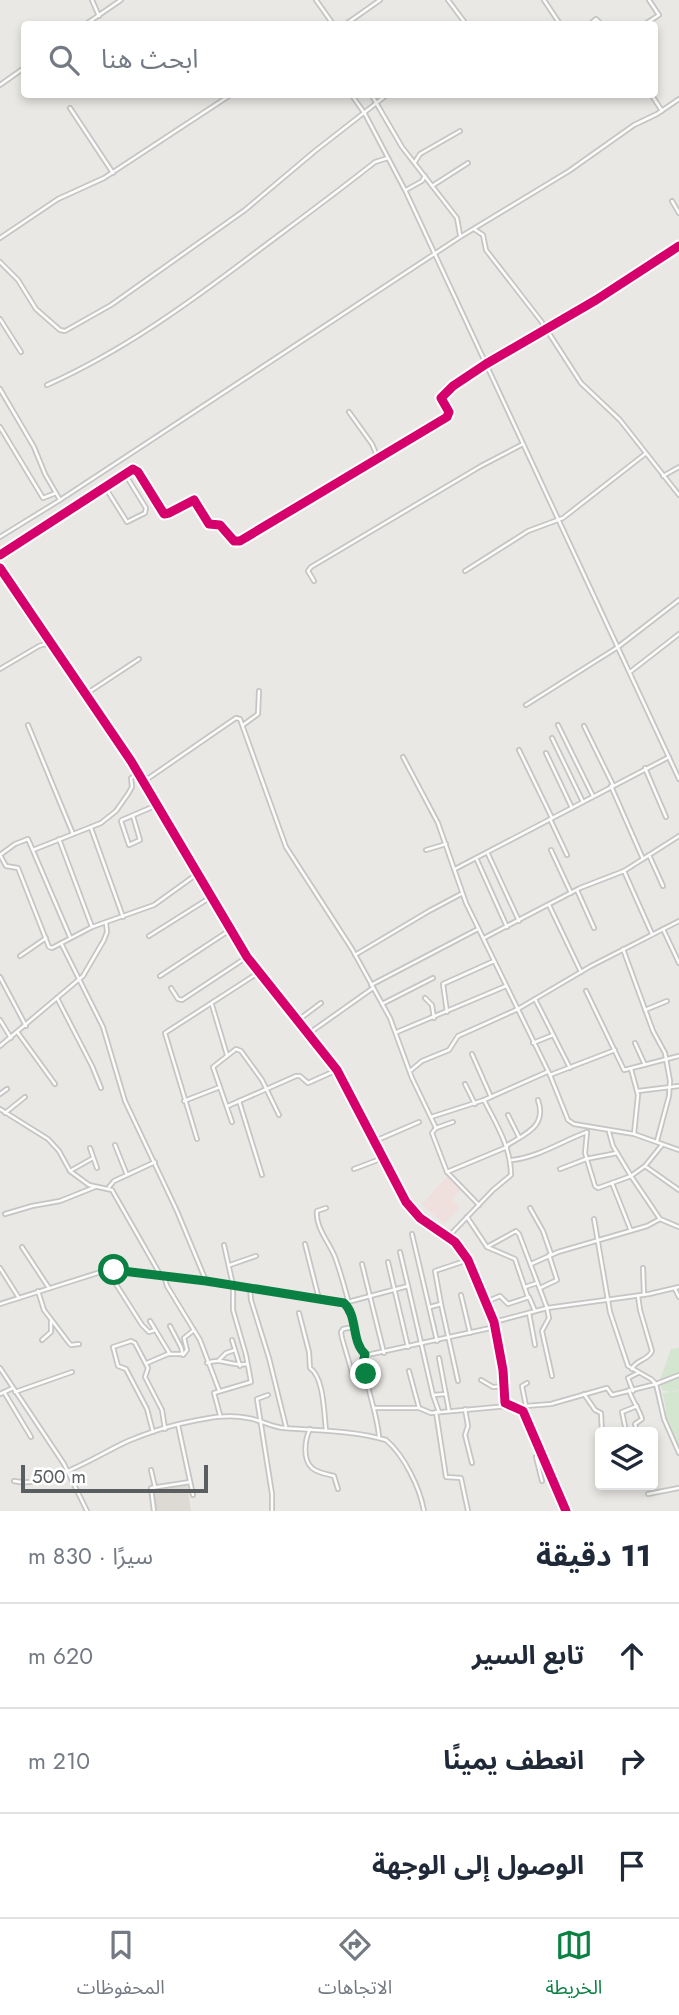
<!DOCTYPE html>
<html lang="ar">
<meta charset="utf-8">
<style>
:root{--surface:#fff;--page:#f6f6f7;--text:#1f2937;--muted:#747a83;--line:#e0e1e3;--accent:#0b8043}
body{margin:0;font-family:Jost,"Noto Sans Arabic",sans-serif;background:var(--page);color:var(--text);direction:rtl}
.controls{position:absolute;right:21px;bottom:21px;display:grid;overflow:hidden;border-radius:7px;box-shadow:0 4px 10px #0003}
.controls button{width:63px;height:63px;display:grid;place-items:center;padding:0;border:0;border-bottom:2px solid var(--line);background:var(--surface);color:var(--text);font:35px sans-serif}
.scale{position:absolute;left:21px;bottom:18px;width:187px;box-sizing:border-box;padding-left:7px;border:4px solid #5a5e61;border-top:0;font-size:19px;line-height:24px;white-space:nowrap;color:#5a5e61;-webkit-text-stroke:5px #fff;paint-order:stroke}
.stop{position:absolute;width:21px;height:21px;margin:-16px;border:5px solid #0b8043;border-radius:50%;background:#fff}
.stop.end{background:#0b8043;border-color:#fff;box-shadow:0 2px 7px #0008}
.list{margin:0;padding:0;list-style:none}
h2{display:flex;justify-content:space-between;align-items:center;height:91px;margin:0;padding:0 28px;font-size:30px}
h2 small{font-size:23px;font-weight:400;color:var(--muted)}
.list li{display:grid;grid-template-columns:46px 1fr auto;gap:21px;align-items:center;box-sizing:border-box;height:105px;padding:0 28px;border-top:2px solid var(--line)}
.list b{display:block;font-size:26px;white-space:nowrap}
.list em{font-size:23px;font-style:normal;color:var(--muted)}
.icon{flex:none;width:38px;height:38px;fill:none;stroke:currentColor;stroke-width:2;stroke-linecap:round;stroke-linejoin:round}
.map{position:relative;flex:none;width:679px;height:1511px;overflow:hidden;direction:ltr}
.search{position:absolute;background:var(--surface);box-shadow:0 4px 10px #0003;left:21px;right:21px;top:21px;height:77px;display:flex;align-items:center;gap:18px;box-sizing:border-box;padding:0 24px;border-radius:7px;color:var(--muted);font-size:26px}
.sheet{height:406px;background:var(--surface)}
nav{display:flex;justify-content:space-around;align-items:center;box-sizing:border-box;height:98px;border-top:2px solid var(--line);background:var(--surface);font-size:19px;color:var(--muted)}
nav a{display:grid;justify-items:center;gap:4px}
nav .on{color:var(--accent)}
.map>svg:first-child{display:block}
.education{fill:#dddad4}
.medical{fill:#efe0de}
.green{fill:#d4e5d0}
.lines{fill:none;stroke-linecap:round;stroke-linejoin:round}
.minor-casing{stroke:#c5c5c5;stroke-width:6}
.tertiary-casing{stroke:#c5c5c5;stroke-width:8}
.minor{stroke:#fcfcfb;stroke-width:2.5}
.tertiary{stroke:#fcfcfb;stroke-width:4.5}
.cycleway-casing{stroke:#fff;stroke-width:13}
.cycleway{stroke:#d6006c;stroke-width:9}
.route{stroke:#0b8043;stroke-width:9}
</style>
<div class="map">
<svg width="679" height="1511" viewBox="0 0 679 1511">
<rect width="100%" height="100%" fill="#eae8e4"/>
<polygon class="education" points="187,1483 191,1511 155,1511 151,1488"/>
<polygon class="medical" points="448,1176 461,1189 452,1199 460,1207 444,1224 422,1204"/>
<g class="green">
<polygon points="679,1348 679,1390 670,1392 662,1390 660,1380 671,1349"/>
<polygon points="679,1391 679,1451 664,1418 666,1410 663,1393"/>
</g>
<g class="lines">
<g class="minor-casing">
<g id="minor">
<polyline points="92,0 99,16"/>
<polyline points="316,0 333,24"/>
<polyline points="448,0 466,24"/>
<polyline points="544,0 560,24"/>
<polyline points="86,24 121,0"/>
<polyline points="346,24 380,0"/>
<polyline points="590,24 596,19 601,24"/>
<polyline points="645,24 659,15 649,0"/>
<polyline points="0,85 24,68"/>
<polyline points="351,94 365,114 406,192 679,779"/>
<polyline points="371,94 402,147 457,218 460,235"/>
<polyline points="651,94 662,111"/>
<polyline points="70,108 113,173"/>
<polyline points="415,162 420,154 460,131"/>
<polyline points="432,186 468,163"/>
<polyline points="406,190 422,181 425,176"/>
<polyline points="672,201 679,213"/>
<polyline points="474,229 483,235 486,250 541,321 581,383 620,420 679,495"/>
<polyline points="0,238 58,199 104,178 232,94"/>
<polyline points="0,262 18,280 36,309 60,330 65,331 111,305 245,210 315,151 388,94"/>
<polyline points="0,319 21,352"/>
<path d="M47 385C123 351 189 303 255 253 295 223 336 193 375 162L388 158"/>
<polyline points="0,389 34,447 45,474 60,500 0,537"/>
<polyline points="349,412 372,444 378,458"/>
<polyline points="0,427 43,498 56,493"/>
<polyline points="663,476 679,467"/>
<polyline points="105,487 127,522 145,513 146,508 125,474"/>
<polyline points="60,500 460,237 569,171 634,125 657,114 679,99"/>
<polyline points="0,555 133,469 138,472 164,514 169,513 194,500 209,524 220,525 234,541 240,541 447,417 449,412 441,398 453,386 486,364 596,300 679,246"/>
<polyline points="465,571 528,531 563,518 645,454"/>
<polyline points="314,581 308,571 311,567 481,466 523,444"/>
<polyline points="0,669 39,646 45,644 53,649"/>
<polyline points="630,672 679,634"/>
<polyline points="86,694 139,659"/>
<polyline points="526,705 618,647 679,600"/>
<polyline points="28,725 73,834"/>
<polyline points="243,725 258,714 259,691"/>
<polyline points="558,725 593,796"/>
<polyline points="584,726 613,785"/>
<polyline points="552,738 583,802"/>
<polyline points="519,750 552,818"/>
<polyline points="546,753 572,808"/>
<polyline points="403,757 438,823 466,903 550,1075 568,1120 574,1124 634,1134 679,1150"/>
<polyline points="645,768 666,817"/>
<polyline points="143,782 230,722 236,718 240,719 286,847 352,949 390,1018 412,1078 436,1128"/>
<polyline points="611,786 643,859"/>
<polyline points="133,816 140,840 129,845 121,821 122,820 157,805"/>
<polyline points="550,819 567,855"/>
<polyline points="91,828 123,917"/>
<polyline points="59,839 92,927"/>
<polyline points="33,850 101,823 116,811 128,794 132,787 131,778 139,774"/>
<polyline points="426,850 446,844"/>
<polyline points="551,850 571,893"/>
<polyline points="488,854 519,921"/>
<polyline points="0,855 6,866 18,868 49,947 52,948 92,927 154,905 197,874"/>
<polyline points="0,855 15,844 28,839 70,937"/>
<polyline points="649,855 663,886"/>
<polyline points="477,860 507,927"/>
<polyline points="455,869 669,757"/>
<polyline points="624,871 652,934"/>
<polyline points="577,890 594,928"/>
<polyline points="549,905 581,972"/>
<polyline points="663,929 679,963"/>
<polyline points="149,936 211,897"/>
<polyline points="484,938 580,888 624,871 679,836"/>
<polyline points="61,943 103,1027 125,1101 177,1211 206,1281"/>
<polyline points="623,949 653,1031 665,1053 670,1081 669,1096 657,1141"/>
<polyline points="355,955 429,911 461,894"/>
<polyline points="20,956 46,938"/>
<polyline points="160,976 230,930"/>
<polyline points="0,977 26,1026"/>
<polyline points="371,985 478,929"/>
<polyline points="171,988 178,999 182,1000 247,957"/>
<polyline points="586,991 624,1070 679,1056"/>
<polyline points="57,998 92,1066 101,1088"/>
<polyline points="425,998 432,1005 434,1018"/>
<polyline points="535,999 570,1068"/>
<polyline points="382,1004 433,978"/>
<polyline points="212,1005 227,1055"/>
<polyline points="645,1010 667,1001"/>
<polyline points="447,1012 443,984 494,961"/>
<polyline points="0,1020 11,1038"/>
<polyline points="297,1021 321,1003"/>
<polyline points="397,1032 506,986"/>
<polyline points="18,1033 55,1084"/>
<polyline points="308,1034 373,988"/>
<polyline points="533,1043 553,1035"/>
<polyline points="635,1043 645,1065"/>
<polyline points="0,1046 83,976 104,940 107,932 106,923"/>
<polyline points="472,1054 491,1097"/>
<polyline points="631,1069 638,1095 634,1134"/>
<polyline points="410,1071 422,1061 449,1050 458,1036 518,1009 591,966 679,921"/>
<polyline points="550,1075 615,1050"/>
<polyline points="465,1084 475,1104"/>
<polyline points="638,1091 679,1086"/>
<polyline points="0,1094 7,1089"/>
<polyline points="184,1101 220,1087"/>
<polyline points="239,1101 262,1175"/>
<polyline points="228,1106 296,1076 300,1076 308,1083 337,1070"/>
<polyline points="0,1109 48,1139 59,1151 70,1171 89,1185 112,1190 161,1276"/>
<polyline points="5,1113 25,1097"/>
<polyline points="508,1115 519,1137"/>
<polyline points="431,1117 484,1100 547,1072"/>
<polyline points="232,1122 213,1067 236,1049 241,1051 262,1080 279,1115"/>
<polyline points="453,1122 436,1128 432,1133 447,1172 479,1205"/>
<polyline points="587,1132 585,1153 595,1186 598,1188 612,1183"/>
<polyline points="609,1132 613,1146 631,1176 612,1183 631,1231"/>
<polyline points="197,1139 165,1033 258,973"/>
<polyline points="375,1141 419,1122"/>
<polyline points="115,1145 127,1175"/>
<path d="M506 1146C526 1133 547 1127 538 1100"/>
<polyline points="90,1148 97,1168"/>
<path d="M512 1160C539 1157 562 1141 587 1132"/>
<polyline points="645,1166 679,1190"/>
<polyline points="354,1169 383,1158"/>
<polyline points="560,1169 586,1159 617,1153"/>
<polyline points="70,1171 93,1158"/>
<polyline points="447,1172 507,1147"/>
<polyline points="109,1187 114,1181 155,1162"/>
<path d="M326 1208 317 1211C315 1227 329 1242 335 1257 340 1271 344 1285 348 1300"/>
<polyline points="530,1208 543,1231 551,1254"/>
<polyline points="5,1214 32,1206 60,1201 95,1187"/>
<polyline points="467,1217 487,1247 516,1231 519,1234 547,1308 549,1318 542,1331 552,1376"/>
<polyline points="594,1219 610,1312 628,1366 651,1379 656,1384 679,1375"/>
<polyline points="660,1219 679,1227"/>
<polyline points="412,1234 437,1341"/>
<path d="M449 1236 493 1190 511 1175C511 1147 496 1124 484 1100"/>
<polyline points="305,1244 319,1299"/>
<polyline points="22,1247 49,1288"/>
<polyline points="487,1247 515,1259 528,1297"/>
<polyline points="400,1252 408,1286"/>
<polyline points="388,1262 408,1347"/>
<polyline points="362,1264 384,1353"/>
<polyline points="531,1264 558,1252 647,1226 660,1219 631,1176 645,1166 662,1145"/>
<polyline points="230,1265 256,1256"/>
<polyline points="0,1268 19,1298"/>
<polyline points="643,1268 644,1295"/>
<polyline points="107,1270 142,1325 149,1332 155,1330"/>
<polyline points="164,1276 167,1286 200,1340 219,1390"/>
<polyline points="525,1287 537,1283"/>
<polyline points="250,1288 251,1300 269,1358 286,1427"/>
<polyline points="540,1288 557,1280 549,1255"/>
<polyline points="675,1289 679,1297"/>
<polyline points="38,1291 44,1310 69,1343 71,1345 79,1344"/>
<polyline points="461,1295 470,1333"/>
<polyline points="486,1302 500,1296 508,1304 529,1297 535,1311"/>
<polyline points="344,1303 408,1286 433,1395 439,1412"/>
<polyline points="0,1304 107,1270 206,1281 344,1303 349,1308 361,1351 367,1355 495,1327"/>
<polyline points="441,1304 458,1381"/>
<polyline points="430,1307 441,1304 435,1271 468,1260"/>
<path d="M299 1313 309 1352 310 1368C324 1377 324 1414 326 1430"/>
<polyline points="529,1313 535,1345"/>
<polyline points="150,1321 170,1354"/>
<polyline points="494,1322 547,1308 649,1294 679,1287"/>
<polyline points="170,1326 181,1347 183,1355"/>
<polyline points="353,1327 343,1329 341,1332 342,1338 353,1376 366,1374"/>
<polyline points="42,1340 51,1332 51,1321"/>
<polyline points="232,1340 240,1366"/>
<path d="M365 1354C361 1378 378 1411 379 1438"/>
<polyline points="439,1358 449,1411"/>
<polyline points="219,1360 226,1353 235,1350"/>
<polyline points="147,1363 168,1354 184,1354 187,1350 184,1338 194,1330"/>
<path d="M207 1363C223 1357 231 1367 247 1364"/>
<polyline points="0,1368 64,1464 87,1511"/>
<path d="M632 1369C636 1359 648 1361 652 1351L640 1310 638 1296"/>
<polyline points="409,1371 419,1408"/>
<polyline points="481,1380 493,1387 504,1386"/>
<path d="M629 1390C632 1401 639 1408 642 1419L635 1424 637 1432"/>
<polyline points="633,1391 628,1378 638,1373"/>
<polyline points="4,1392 31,1437"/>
<polyline points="15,1392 72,1372"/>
<polyline points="0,1394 13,1388"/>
<polyline points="584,1394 595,1410 601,1413 602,1432"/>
<polyline points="268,1395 257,1399 272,1494 272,1511"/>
<polyline points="433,1395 446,1394"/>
<polyline points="526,1406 522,1386 527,1383"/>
<polyline points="375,1408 419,1408 431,1413 508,1406"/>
<polyline points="521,1408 526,1406 551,1404 607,1388 612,1395 656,1384 664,1419 679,1453"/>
<polyline points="465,1409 468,1426 465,1435 472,1463"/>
<polyline points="436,1412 446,1477 461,1478 468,1511"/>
<polyline points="220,1415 214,1393 251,1382 246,1355 233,1310 233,1285 224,1245"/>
<polyline points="178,1425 193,1495"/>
<polyline points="625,1426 622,1412 637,1406"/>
<path d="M310 1429C305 1439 302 1459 312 1468 318 1473 327 1474 334 1476L338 1489"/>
<polyline points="153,1432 147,1409 126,1369 118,1366 113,1347 131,1341 135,1343 148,1368 145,1377 162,1410 165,1429"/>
<polyline points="151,1470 155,1487"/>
<path d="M14 1481C48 1489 97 1455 128 1441 145 1434 162 1428 179 1424 203 1419 225 1413 248 1418 261 1420 271 1427 284 1428 319 1431 352 1430 386 1440 404 1455 420 1488 424 1511"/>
<polyline points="542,1481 536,1457 543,1455"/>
<polyline points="648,1494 679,1488"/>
<polyline points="154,1511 151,1488 190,1482"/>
</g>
</g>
<g class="tertiary-casing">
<polyline id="tertiary" points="0,568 131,761 247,957 337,1070 406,1202 420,1218 455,1242 468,1260 494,1322 503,1370 505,1403 523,1411 566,1511"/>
</g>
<use href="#minor" class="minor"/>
<use href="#tertiary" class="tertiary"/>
<g class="cycleway-casing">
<g id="cycleway">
<polyline points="0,555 133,469 138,472 164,514 169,513 194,500 209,524 220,525 234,541 240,541 447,417 449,412 441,398 453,386 486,364 596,300 679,246"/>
<polyline points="0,568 131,761 247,957 337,1070 406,1202 420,1218 455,1242 468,1260 494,1322 503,1370 505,1403 523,1411 566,1511"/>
</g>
</g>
<use href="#cycleway" class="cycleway"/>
</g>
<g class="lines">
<path class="route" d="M114 1270 206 1281 344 1303C358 1316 351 1341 365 1354L363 1363 366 1374"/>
</g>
</svg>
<div class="controls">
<button><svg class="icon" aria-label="layers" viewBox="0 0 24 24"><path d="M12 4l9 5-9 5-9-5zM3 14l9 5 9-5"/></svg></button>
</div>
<div class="scale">500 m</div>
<div class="stop" style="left:114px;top:1270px"></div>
<div class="stop end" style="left:366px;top:1374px"></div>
<div class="search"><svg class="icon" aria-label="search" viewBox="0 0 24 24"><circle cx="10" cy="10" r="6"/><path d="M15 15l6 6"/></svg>ابحث هنا</div>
</div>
<section class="sheet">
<h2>11 دقيقة<small>سيرًا · 830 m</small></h2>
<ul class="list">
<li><svg class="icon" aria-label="ahead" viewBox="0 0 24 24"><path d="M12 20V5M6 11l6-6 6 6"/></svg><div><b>تابع السير</b></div><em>620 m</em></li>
<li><svg class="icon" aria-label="right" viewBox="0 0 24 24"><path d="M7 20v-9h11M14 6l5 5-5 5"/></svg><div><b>انعطف يمينًا</b></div><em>210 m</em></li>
<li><svg class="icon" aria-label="arrive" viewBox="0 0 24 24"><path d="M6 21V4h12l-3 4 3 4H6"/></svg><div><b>الوصول إلى الوجهة</b></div></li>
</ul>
</section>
<nav>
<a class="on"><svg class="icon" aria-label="map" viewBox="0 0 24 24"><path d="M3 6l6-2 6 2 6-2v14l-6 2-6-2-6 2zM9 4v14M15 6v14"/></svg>الخريطة</a>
<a><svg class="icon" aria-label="directions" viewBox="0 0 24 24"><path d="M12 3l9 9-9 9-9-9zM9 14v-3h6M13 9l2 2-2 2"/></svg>الاتجاهات</a>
<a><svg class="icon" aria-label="saved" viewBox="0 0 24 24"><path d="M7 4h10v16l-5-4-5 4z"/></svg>المحفوظات</a>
</nav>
